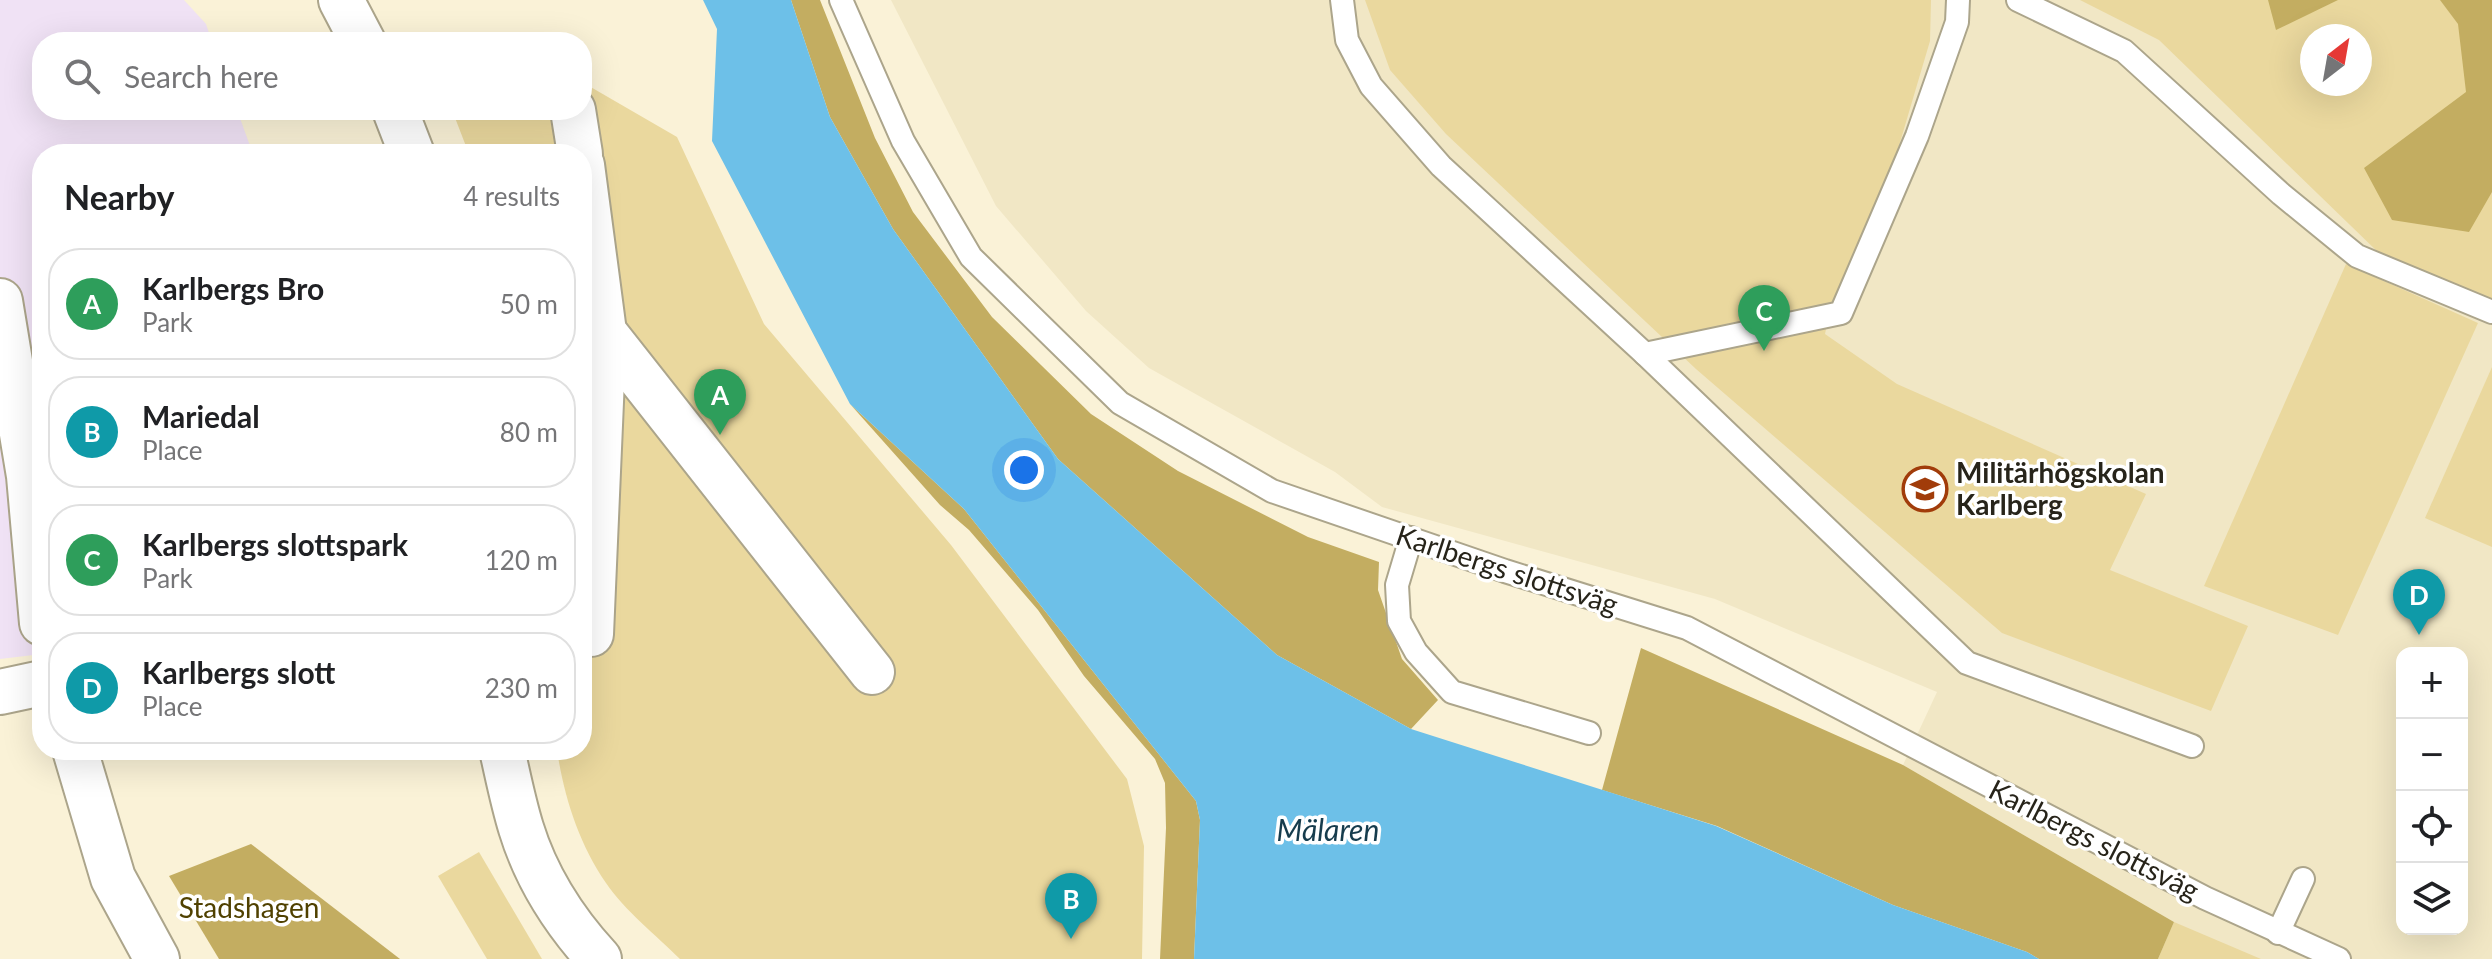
<!DOCTYPE html>
<meta charset="utf-8">
<style>
:root{--surface:#fff;--page:#f6f6f6;--text:#202124;--muted:#757577;--line:#e0e0e0;--accent:#111827}
body{margin:0;font-family:Lato,sans-serif;background:var(--page);color:var(--text)}
.controls{position:absolute;right:24px;bottom:24px;display:grid;overflow:hidden;border-radius:16px;box-shadow:0 8px 32px #0002}
.controls button{width:72px;height:72px;display:grid;place-items:center;padding:0;border:0;border-bottom:2px solid var(--line);background:var(--surface);color:var(--text);font:40px sans-serif}
.compass{position:absolute;left:2300px;top:24px;width:72px;height:72px;border-radius:50%;background:var(--surface);box-shadow:0 8px 32px #0002;rotate:31deg}
.you{position:absolute;left:1024px;top:470px;width:28px;height:28px;margin:-20px;border:6px solid #fff;border-radius:50%;background:#1a73e8;box-shadow:0 0 0 12px #1a73e833}
.badge{display:grid;place-items:center;width:52px;height:52px;border-radius:50%;background:var(--accent);color:#fff;font-size:26px;font-weight:700}
.pin{position:absolute;translate:-50% -66px;filter:drop-shadow(0 2px 4px #0008)}
.pin::after{content:'';position:absolute;top:42px;width:28px;height:24px;background:inherit;clip-path:polygon(0 0,100% 0,50% 100%)}
.list{margin:0;padding:0;list-style:none}
h2{display:flex;justify-content:space-between;align-items:center;height:104px;margin:0;padding:0 32px;font-size:34px}
h2 small{font-size:26px;font-weight:400;color:var(--muted)}
.list li{display:grid;grid-template-columns:52px 1fr auto;gap:24px;align-items:center;box-sizing:border-box;height:112px;margin:0 16px 16px;padding:0 16px;border:2px solid var(--line);border-radius:32px}
.list b{display:block;font-size:30px;white-space:nowrap}
.list p{margin:0;font-size:26px;white-space:nowrap;color:var(--muted)}
.list em{font-size:26px;font-style:normal;color:var(--muted)}
.icon{flex:none;width:44px;height:44px;fill:none;stroke:currentColor;stroke-width:2;stroke-linecap:round;stroke-linejoin:round}
.map{position:relative;flex:none;width:2492px;height:959px;overflow:hidden}
.search{position:absolute;background:var(--surface);box-shadow:0 8px 32px #0002;left:32px;top:32px;width:560px;height:88px;display:flex;align-items:center;gap:20px;box-sizing:border-box;padding:0 28px;border-radius:32px;color:var(--muted);font-size:30px}
.panel{position:absolute;background:var(--surface);box-shadow:0 8px 32px #0002;left:32px;top:144px;width:560px;height:616px;border-radius:32px}
.map>svg:first-child{display:block}
.commercial{fill:#f0e2f5}
.built{fill:#f1e7c5;fill-rule:evenodd}
.green{fill:#ead89e;fill-rule:evenodd}
.forest{fill:#c3ad61}
.water{fill:#6dc0e8}
.lines{fill:none;stroke-linecap:round;stroke-linejoin:round}
.service-casing{stroke:#aca58b;stroke-width:26}
.minor-casing{stroke:#aca58b;stroke-width:48}
.service{stroke:#fff;stroke-width:22}
.minor{stroke:#fff;stroke-width:44}
.labels{text-anchor:middle;stroke-width:7;stroke-linejoin:round;paint-order:stroke}
.poi-label{font-size:28px;font-weight:bold;fill:#27241a;stroke:#fff;text-anchor:start}
.street-label{font-size:28px;fill:#27241a;stroke:#fff}
.park-label{font-size:28px;fill:#504100;stroke:#fff}
.water-label{font-size:30px;font-style:italic;fill:#163c4d;stroke:#fff}
</style>
<div class="map">
<svg width="2492" height="959" viewBox="0 0 2492 959">
<rect width="100%" height="100%" fill="#faf2d7"/>
<polygon class="commercial" points="0,0 184,0 206,24 212,42 42,42 42,110 237,110 253,154 42,154 42,654 0,659"/>
<path class="built" d="M891 0H2492V959H2158L2174 922 1903 765 1937 692 1715 599 1382 507 1335 472 1149 368 1086 311 996 206ZM2312 36H2360V84H2312ZM2402 653H2462V929H2402Z"/>
<g class="green">
<polygon points="1365,0 1931,0 1930,41 1893,166 1831,306 1825,334 1897,384 2146,494 2110,570 2248,626 2211,711 2002,633 1696,369 1446,134 1390,70"/>
<path d="M2080 0H2492V301L2382 256 2159 40ZM2312 36H2360V84H2312Z"/>
<path d="M582 82 677 137 764 324 951 545 1127 779 1144 846 1142 959H680C657 936 624 910 606 883 579 844 564 797 557 750H582V154H469L452 110H582Z"/>
<polygon points="2346,264 2478,323 2338,635 2204,586"/>
<polygon points="2492,367 2492,547 2425,518"/>
<polygon points="479,852 542,959 487,959 438,876"/>
<polygon points="2174,922 2261,959 2158,959"/>
</g>
<g class="forest">
<polygon points="791,0 820,0 875,138 913,212 992,317 1091,414 1178,471 1308,537 1379,562 1378,590 1402,659 1438,700 1411,729 1277,655 1058,459 893,229 830,117"/>
<polygon points="2268,0 2338,0 2276,30"/>
<polygon points="2440,0 2492,0 2492,192 2469,232 2392,220 2364,168 2466,92 2458,24"/>
<polygon points="850,404 964,509 1196,801 1200,820 1194,959 1160,959 1166,828 1165,783 1155,759 1084,676 1038,610 969,530 940,505"/>
<polygon points="1641,648 1903,765 2174,922 2158,959 2039,959 2027,952 1893,905 1717,826 1602,790"/>
<polygon points="251,844 400,959 219,959 169,876"/>
</g>
<polygon class="water" points="703,0 791,0 830,117 893,229 1058,459 1277,655 1411,729 1716,826 1893,905 2027,952 2039,959 1194,959 1200,820 1196,801 964,509 850,404 712,141 717,29"/>
<g class="lines">
<g class="service-casing">
<g id="service">
<polyline points="841,0 903,141 971,257 1120,403 1272,491 1505,571 1687,628 2205,898 2339,959"/>
<polyline points="1342,0 1347,40 1371,86 1441,166 1645,354 1967,663 2192,746"/>
<polyline points="2018,0 2124,51 2281,194 2357,256 2492,312"/>
<polyline points="1645,354 1841,313 1917,136 1957,22 1958,0"/>
<polyline points="1411,538 1397,585 1399,621 1416,652 1452,692 1589,733"/>
<polyline points="2278,933 2303,879"/>
</g>
</g>
<g class="minor-casing">
<g id="minor">
<polyline points="341,0 363,42"/>
<polyline points="395,110 412,154"/>
<polyline points="573,110 580,154"/>
<polyline points="582,165 604,332 591,634"/>
<polyline points="0,301 29,476 42,623"/>
<polyline points="604,332 872,672"/>
<polyline points="0,692 42,683"/>
<polyline points="75,750 113,878 157,959"/>
<path d="M502 750C508 776 513 802 521 828 536 877 565 922 599 959"/>
</g>
</g>
<use href="#service" class="service"/>
<use href="#minor" class="minor"/>
</g>
<defs>
<g id="university-ring" transform="scale(2.3)"><circle r="9.5" fill="#fff" stroke="#a13c0a" stroke-width="1.5"/><path d="M0-5L7-2L0 1L-7-2ZM-4 1L0 2.5L4 1V4Q0 6-4 4Z" fill="#a13c0a"/></g>
</defs>
<g fill-rule="evenodd">
<use href="#university-ring" x="1925" y="489"/>
</g>
<g class="labels">
<g class="poi-label">
<text x="1956" y="483">Militärhögskolan<tspan x="1956" dy="32">Karlberg</tspan></text>
</g>
<g class="street-label">
<text transform="translate(1507 570) rotate(18)" y="10">Karlbergs slottsväg</text>
<text transform="translate(2094 840) rotate(27)" y="10">Karlbergs slottsväg</text>
</g>
<g class="park-label">
<text x="249" y="918">Stadshagen</text>
</g>
<g class="water-label">
<text x="1328" y="841">Mälaren</text>
</g>
</g>
</svg>
<div class="controls">
<button>+</button>
<button>−</button>
<button><svg class="icon" aria-label="locate" viewBox="0 0 24 24"><circle cx="12" cy="12" r="6"/><path d="M12 2v4M12 18v4M2 12h4M18 12h4"/></svg></button>
<button><svg class="icon" aria-label="layers" viewBox="0 0 24 24"><path d="M12 4l9 5-9 5-9-5zM3 14l9 5 9-5"/></svg></button>
</div>
<svg class="compass" viewBox="-18 -18 36 36"><path d="M0-13l5 13h-10z" fill="#e53935"/><path d="M0 13l5-13h-10z" fill="#757577"/></svg>
<div class="you"></div>
<div class="pin badge" style="left:720px;top:435px;background:#2e9e5b">A</div>
<div class="pin badge" style="left:1071px;top:939px;background:#0f9aa8">B</div>
<div class="pin badge" style="left:1764px;top:351px;background:#2e9e5b">C</div>
<div class="pin badge" style="left:2419px;top:635px;background:#0f9aa8">D</div>
<div class="search"><svg class="icon" aria-label="search" viewBox="0 0 24 24"><circle cx="10" cy="10" r="6"/><path d="M15 15l6 6"/></svg>Search here</div>
<section class="panel">
<h2>Nearby<small>4 results</small></h2>
<ul class="list">
<li><span class="badge" style="background:#2e9e5b">A</span><div><b>Karlbergs Bro</b><p>Park</p></div><em>50 m</em></li>
<li><span class="badge" style="background:#0f9aa8">B</span><div><b>Mariedal</b><p>Place</p></div><em>80 m</em></li>
<li><span class="badge" style="background:#2e9e5b">C</span><div><b>Karlbergs slottspark</b><p>Park</p></div><em>120 m</em></li>
<li><span class="badge" style="background:#0f9aa8">D</span><div><b>Karlbergs slott</b><p>Place</p></div><em>230 m</em></li>
</ul>
</section>
</div>
